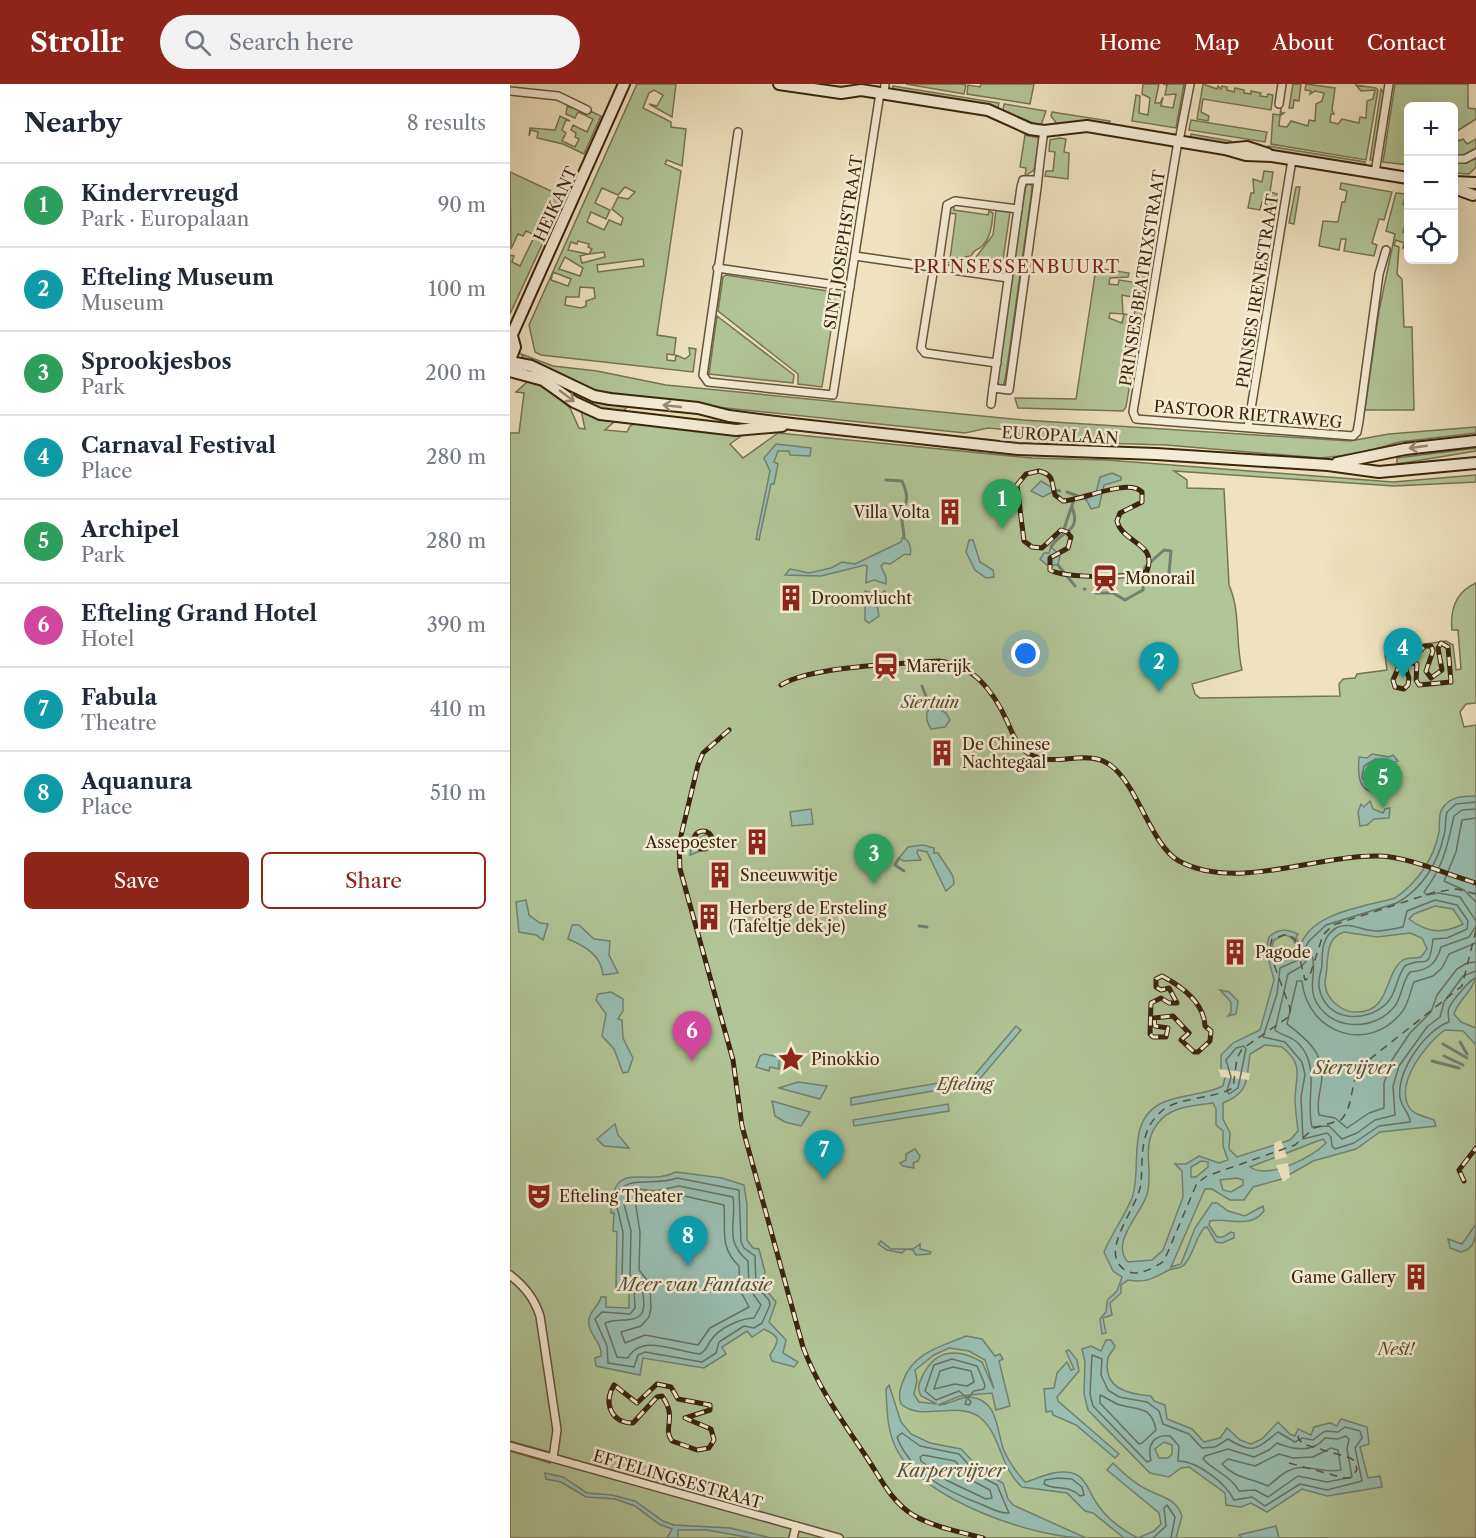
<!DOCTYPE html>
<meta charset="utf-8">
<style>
:root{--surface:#fff;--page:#f2f2f3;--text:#1f2937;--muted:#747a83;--line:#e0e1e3;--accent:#8f2418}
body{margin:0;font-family:"Libre Caslon Text",serif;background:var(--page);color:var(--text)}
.controls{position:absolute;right:18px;top:18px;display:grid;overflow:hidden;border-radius:9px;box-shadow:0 6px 24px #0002}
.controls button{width:54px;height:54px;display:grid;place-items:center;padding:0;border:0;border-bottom:2px solid var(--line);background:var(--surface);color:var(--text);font:30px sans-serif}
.you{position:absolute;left:516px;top:570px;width:21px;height:21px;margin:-15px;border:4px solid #fff;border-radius:50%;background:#1a73e8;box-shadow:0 0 0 9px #1a73e833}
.badge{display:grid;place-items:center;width:39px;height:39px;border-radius:50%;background:var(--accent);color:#fff;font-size:20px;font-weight:700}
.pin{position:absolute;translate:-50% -50px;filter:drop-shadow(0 2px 3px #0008)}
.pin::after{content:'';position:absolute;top:32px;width:21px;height:18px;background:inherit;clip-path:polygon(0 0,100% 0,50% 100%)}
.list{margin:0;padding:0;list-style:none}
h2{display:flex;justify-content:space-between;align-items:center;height:78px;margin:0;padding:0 24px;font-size:26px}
h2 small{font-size:20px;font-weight:400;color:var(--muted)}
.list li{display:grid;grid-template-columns:39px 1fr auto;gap:18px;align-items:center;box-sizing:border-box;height:84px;padding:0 24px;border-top:2px solid var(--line)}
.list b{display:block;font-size:22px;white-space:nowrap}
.list p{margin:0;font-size:20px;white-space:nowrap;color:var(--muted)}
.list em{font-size:20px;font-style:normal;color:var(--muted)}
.actions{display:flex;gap:12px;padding:18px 24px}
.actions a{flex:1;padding:14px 0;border:2px solid var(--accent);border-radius:9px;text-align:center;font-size:21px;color:var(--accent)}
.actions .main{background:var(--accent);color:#fff}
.icon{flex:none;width:33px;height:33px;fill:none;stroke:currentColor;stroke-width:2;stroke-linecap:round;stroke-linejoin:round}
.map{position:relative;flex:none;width:966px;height:1454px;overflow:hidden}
header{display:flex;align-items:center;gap:36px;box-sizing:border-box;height:84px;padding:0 30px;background:var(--accent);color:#fff}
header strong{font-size:28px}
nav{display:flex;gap:33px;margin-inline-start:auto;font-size:21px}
.search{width:420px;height:54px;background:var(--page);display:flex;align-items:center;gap:15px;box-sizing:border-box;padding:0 21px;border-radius:33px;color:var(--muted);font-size:22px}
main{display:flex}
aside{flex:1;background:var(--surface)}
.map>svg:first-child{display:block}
.green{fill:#b2c596;stroke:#767551;stroke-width:1.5;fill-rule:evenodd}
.water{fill:#99beb3;stroke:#738170;stroke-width:1.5;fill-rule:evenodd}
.pier{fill:#eee3be}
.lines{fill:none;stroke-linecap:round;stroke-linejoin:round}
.shore{stroke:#6a7260;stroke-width:1.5}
.stream{stroke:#738170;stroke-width:3}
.ferry{stroke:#56533e;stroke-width:1.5;stroke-dasharray:8 6;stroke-linecap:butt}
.street-casing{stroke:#675438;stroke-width:10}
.secondary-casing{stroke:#3a250c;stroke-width:14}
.street{stroke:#f4edd5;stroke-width:7}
.secondary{stroke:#f4edd5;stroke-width:10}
.rail-casing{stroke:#3a250c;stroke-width:5}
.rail{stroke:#f4edd5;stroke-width:3;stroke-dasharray:9;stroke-linecap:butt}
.oneway{stroke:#978970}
.labels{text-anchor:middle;stroke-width:5;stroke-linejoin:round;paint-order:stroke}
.street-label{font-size:16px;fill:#3a250c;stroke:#f4edd5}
.poi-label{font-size:16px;fill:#3a250c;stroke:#f4edd5;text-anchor:start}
.park-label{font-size:16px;font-style:italic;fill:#584d2e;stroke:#f4edd5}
.neighbourhood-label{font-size:18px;letter-spacing:1.5px;fill:#7a1f14;stroke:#f4edd5}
.water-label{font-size:18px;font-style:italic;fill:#56533e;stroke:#f4edd5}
</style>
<header>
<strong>Strollr</strong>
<div class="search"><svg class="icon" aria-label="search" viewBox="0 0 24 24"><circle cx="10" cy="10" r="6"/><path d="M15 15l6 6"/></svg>Search here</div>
<nav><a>Home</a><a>Map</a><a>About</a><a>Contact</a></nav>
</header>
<main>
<aside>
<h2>Nearby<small>8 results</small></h2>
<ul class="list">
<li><span class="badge" style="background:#2e9e5b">1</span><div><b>Kindervreugd</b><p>Park · Europalaan</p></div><em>90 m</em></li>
<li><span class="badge" style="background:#0f9aa8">2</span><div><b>Efteling Museum</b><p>Museum</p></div><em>100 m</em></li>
<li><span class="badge" style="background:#2e9e5b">3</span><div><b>Sprookjesbos</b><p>Park</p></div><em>200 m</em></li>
<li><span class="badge" style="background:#0f9aa8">4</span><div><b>Carnaval Festival</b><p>Place</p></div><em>280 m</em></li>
<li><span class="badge" style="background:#2e9e5b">5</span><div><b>Archipel</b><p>Park</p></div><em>280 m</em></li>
<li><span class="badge" style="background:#d1479c">6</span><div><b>Efteling Grand Hotel</b><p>Hotel</p></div><em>390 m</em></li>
<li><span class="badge" style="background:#0f9aa8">7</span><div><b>Fabula</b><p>Theatre</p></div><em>410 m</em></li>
<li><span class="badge" style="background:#0f9aa8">8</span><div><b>Aquanura</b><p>Place</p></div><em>510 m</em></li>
</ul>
<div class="actions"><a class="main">Save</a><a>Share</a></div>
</aside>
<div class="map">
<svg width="966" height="1454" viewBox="0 0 966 1454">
<rect width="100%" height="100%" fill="#eee3be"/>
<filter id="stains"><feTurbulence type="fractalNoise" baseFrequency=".00333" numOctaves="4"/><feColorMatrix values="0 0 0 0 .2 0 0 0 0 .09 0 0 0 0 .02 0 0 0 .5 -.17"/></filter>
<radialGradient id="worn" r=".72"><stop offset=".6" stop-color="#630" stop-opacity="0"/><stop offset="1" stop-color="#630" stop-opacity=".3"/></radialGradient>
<g class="green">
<path d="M127 0H166L162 33 139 20 147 22 153 11 144 6 139 9 133 24 161 38V43L176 45 172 82 157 76 155 80 171 87 147 251 166 254 164 271 157 270V276L165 277 166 271 175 275 180 271 179 264 186 265 183 288 31 271 25 268 19 241ZM115 103 125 108 118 115 108 113 102 125 113 134 111 141 99 136 94 146 77 138 81 128 96 135 100 126 85 119 92 104 108 111ZM68 157 79 160 78 163 82 165 79 170 94 168 95 173 72 179 70 172 78 170 58 166 61 158 67 160ZM55 173 73 184 70 192 49 185ZM133 175 134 182 88 188 87 181ZM43 188 61 195 58 202 41 196ZM70 203 84 204 85 214 76 217V222L71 224 55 221 56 213H69Z"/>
<polygon points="396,0 450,0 456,1 454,10"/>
<polygon points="471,0 524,0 520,20 457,10 458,1 470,3"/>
<polygon points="633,0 649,0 645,19 650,19 653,13 651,22 663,24 666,10 655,11 657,1 653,0 674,0 666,44 622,37 626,11 630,12 629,29 638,31 640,14 632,10"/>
<polygon points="693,0 707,5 708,2 711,5 712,2 717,3 717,6 724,8 725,4 734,6 734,9 741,10 741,7 751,9 750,12 757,13 758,10 763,11 761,26 693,15 691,28 699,32 698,37 687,35"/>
<polygon points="783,0 791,0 789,17 784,16 783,24 779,24"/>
<polygon points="796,0 825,4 822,26 824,30 821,30 820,38 828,40 832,35 849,39 850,33 856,34 857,17 863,15 865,6 851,7 846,1 866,4 868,6 856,76 761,60 763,30 770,31 771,23 771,29 774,29 770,32 769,42 777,43 781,37 798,42 799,36 805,37 806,20 812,17 814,9 805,7 800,10 801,7 795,6"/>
<polygon points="885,0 958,0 958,24 966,25 966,35 944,49 949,57 953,55 957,60 966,55 966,65 956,71 944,71 944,22 898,22 898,81 873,78"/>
<polygon points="383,2 489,19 488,24 383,7"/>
<polygon points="871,5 874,9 863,76 860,76"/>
<polygon points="494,20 536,27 531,41 527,41 493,26"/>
<polygon points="57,23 78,26 91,32 74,70 53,60 27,54 28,48 21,46 19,52 20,44 45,46 50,32 60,37 56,36 52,46 56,49 52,57 65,63 69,55 65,53 66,49 61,46 63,41 77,48 83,35 68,28 65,34 56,30"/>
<polygon points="542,28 600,37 599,42 571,38 547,40 541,32"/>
<polygon points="681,36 757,48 755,58 679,46"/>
<polygon points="681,50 721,57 720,60 680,55"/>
<polygon points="515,51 529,54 524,86 515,92 516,84 510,83"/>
<polygon points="550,54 556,55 554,68 559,69 558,95 535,92 536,87 543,87 545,68 539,67 540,56"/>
<polygon points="758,62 855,78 855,82 768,69 757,66"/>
<polygon points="966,74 966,83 959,90 944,89 944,78 957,78"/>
<polygon points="754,87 763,88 760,108 767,110 765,123 752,118 750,126 738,124 741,109 744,109 743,95 752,98"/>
<polygon points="0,88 54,113 0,230 0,171 4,172 2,178 10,182 25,151 16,147 13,152 8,150 1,165"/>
<polygon points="831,99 882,108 874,136 869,135 862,159 867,161 864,172 834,167 836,155 831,155 829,166 809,162 813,137 828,138 832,118 835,118 837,107 830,105"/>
<polygon points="519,100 522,102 521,113 496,290 494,300 491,302 487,299 514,112 516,102"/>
<polygon points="786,103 790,103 784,140 779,139"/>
<polygon points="886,109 896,110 893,120 897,122 895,130 898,131 893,148 898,150 898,161 893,164 894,159 886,156 884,161 889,163 887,190 892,195 894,243 902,243 904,326 855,326 869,227 885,150 876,147"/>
<path d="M444 122V126L478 131 479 127 483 129C482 140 481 155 471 163 466 167 464 165 461 172L440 175 446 130 439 129V123Z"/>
<polygon points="486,126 500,128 491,189 464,186 466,173 483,151"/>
<polygon points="463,175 461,185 436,182 433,177 446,179"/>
<path d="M586 184 619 189 618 193 600 194 599 200 608 201 609 196 629 199 630 191 638 192 616 323 613 327 508 324 505 314 566 315ZM612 211 627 214 624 232 614 230 612 239 599 234 600 229 613 230Z"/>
<polygon points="216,191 330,209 329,227 324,227 312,303 288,300 288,290 208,227 213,193"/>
<polygon points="207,232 284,291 283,299 199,290"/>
<polygon points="11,270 43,282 87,287 156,301 513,336 840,357 879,350 966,343 966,349 889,358 848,370 811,374 656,361 523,357 500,346 478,344 455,349 90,311 42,286 15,276"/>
<polygon points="12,282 116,320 117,323 111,330 90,327"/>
<path d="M28 297 60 324 69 344 75 345 71 326 105 337 95 346 117 348 120 342 129 337 234 350 220 360 233 374 268 349 522 374 597 376 883 398 966 391V398L884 402 664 387 677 396V404L714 405 719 501C731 528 725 558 732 586L682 600 685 610 690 614 830 612 829 600 833 595 845 594 847 590 877 586 875 571 878 565 936 557 943 561 946 586 951 585 948 546H942C940 526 946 508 966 499V619L956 620 950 628 954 643 966 641V1454H0V1367L40 1379 43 1369 0 1357V349H9L14 309 6 308 17 298Z"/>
<polygon points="966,364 966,367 887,380 887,374"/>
</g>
<g class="water">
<polygon points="266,360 301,364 300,372 280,371 279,367 268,367 264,378 268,380 264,400 261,400 249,456 246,455 260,387 254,374"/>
<polygon points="602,389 611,393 611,396 594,401 589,423 581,425 576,415 586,409 590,393"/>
<polygon points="531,397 546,406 533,413 521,407"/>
<path d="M392 454C399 454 402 465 400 471L395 470 380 480 374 479 371 482 376 493V500L364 496 356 499 357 482 355 481 311 492 275 491 280 485 299 489 321 484 332 478 345 480 391 458Z"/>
<polygon points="459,456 463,456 470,478 483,486 484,493 476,494 465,486 456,468"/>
<polygon points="541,463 550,471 548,481 537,481 530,475 534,469 539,469"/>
<polygon points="355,507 368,511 375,507 375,516 367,521 369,532 359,539 355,536"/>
<path d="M423 622 436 629 440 636 435 643 421 645C417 638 416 635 417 628Z"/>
<path d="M862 670 879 673 883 671 888 677 882 679 881 685 866 675 854 682 852 694 861 703 873 702 879 689 885 692 882 701 870 709C846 709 848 688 849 673L857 674Z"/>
<path d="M966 712V892C963 908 948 916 944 930L951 938 966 944V961L953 947 935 946C916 959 885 999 899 1023 903 1031 917 1033 924 1036L926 1042 870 1048 846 1065 803 1077 772 1095 743 1103 734 1116H720L702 1105H695L661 1183 671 1180 685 1144 702 1119H707L718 1127 735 1132 753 1122 754 1127C740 1146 718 1133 700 1137L699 1141 707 1153H713L721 1148 724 1149V1154L712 1159 706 1158 697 1143 694 1144C685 1154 684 1171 674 1181 669 1186 662 1183 657 1187 642 1195 636 1199 618 1196L611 1201V1209L600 1219 602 1231 593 1234 596 1249 592 1250 590 1235 596 1228C599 1208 594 1221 607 1207L612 1193 603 1187 594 1168C602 1149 614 1133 622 1114 633 1084 614 1035 654 1018 673 1010 695 1011 713 1002L715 993 711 986V971L723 959 750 946 764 896 756 866 759 853C769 844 777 845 788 850L786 853 790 863C800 828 855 823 885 814 907 799 924 775 929 748 930 740 928 731 932 725 940 712 953 712 966 712ZM925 822 943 825 953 840C933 850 917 849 899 835L904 830ZM834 848 867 853 900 849 912 854 917 865 911 873C905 875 899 873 893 876 874 889 881 928 847 928 832 929 816 915 815 900 815 894 817 888 817 882 818 868 818 853 834 848ZM774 851C783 852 787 859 786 868L778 876 768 875 761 865 764 856ZM755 961 772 963C794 981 786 991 785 1014 785 1025 787 1036 788 1047L780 1056 727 1073 719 1065 720 1049 713 1035V1019C740 1008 736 996 740 970ZM703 1019 706 1025V1041L713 1047V1062L718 1076 709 1079 689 1072 676 1080H665L672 1087 673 1113 653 1166 642 1176 618 1178C600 1159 630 1131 637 1111 644 1087 630 1061 648 1039 661 1022 683 1022 703 1019ZM813 1055 816 1059C802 1073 759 1096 740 1083ZM691 1077 698 1078V1083L686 1093H681V1083ZM727 1094 733 1096V1101L721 1108 713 1106 710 1096Z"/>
<polygon points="860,717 863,725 873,729 875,725 880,724 879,734 864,735 857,741 850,742 848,728 851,720 854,723"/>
<polygon points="301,725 303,740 282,742 280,728"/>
<polygon points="200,748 203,756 201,763 180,771 183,754 189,755"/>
<polygon points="413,761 424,764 424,769 428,769 443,792 444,800 436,807 417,768 408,766 407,769 411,776 393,777 389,774 398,763"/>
<polygon points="16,816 19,831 30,839 38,840 33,856 26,851 9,848 6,818"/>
<path d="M62 841H69L84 855 100 857 99 871 108 889 93 891C91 871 75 862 58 855Z"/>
<polygon points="710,906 719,908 728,917 726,930 718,932 721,928 721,918"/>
<polygon points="101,908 113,915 113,927 108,935 112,936 113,954 123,974 118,988 113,989 104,965 92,952 96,930 86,916 88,910"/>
<polygon points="506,942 511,946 468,997 463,993"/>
<polygon points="254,970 273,974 269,977 269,985 260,983 259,987 246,983 250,972"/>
<polygon points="288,998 317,1002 310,1015 269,1004"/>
<polygon points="434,998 435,1005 341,1021 341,1014"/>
<polygon points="262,1017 300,1028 291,1042 275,1038 265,1032"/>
<polygon points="438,1020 439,1027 344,1042 343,1036"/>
<polygon points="105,1040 108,1051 119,1064 94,1062 87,1055"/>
<polygon points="405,1065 410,1072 408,1077 403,1079 404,1084 393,1082 390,1079 396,1076 396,1070"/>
<path d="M166 1088 212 1094 234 1101 237 1121V1156L243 1164 249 1165 255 1188 252 1201 266 1218 259 1238 276 1256 273 1269 288 1278 284 1283 262 1277 260 1271C270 1256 271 1253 254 1245L242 1253 237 1247 212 1263 216 1270 194 1284 133 1274 130 1291 86 1282 85 1274 91 1272C93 1259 76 1248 79 1235 80 1227 89 1222 91 1213H96V1223L119 1224V1207L106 1206 107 1148 103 1147 104 1129H101C102 1072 135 1104 166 1088Z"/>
<path d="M966 1140C966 1153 965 1165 951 1168L940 1164 938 1155 952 1160Z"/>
<polygon points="371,1157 381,1165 403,1165 410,1160 410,1165 421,1168 420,1170 406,1171 403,1166 396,1165 392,1169 377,1166 368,1160"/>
<path d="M456 1252 472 1255 485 1272 490 1270 493 1275 489 1277 500 1322 486 1326 482 1309 450 1312 428 1321C440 1321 448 1313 459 1313 489 1315 486 1346 494 1367 499 1378 506 1388 515 1398 528 1395 539 1387 555 1388 578 1388 578 1411 591 1425 599 1436 615 1448 628 1454L644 1447 651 1440 649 1429 597 1386 603 1379C613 1389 625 1400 638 1406 653 1414 666 1414 672 1432L666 1454H614L583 1429 575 1427 557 1409 512 1403C489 1383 491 1348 468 1332 445 1317 411 1338 391 1320 388 1312 390 1305 393 1297 403 1268 433 1262 456 1252ZM439 1264 459 1267 475 1276 484 1305 472 1278C449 1264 427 1265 414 1289 410 1297 406 1304 411 1312L427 1320 409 1318 404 1310 407 1297 405 1286 424 1271Z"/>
<path d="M596 1256H601L605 1262C604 1266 598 1271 598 1274 592 1304 617 1310 641 1312L644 1317 655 1321 657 1335 682 1345 694 1358 710 1354 717 1344 730 1356 741 1360 752 1355 768 1338 780 1350 785 1352 788 1345 801 1351 804 1343 820 1339 827 1342 831 1335 857 1343 859 1360 850 1363 858 1394 870 1392 872 1403 817 1412 792 1405 757 1428 741 1419 731 1423 716 1421 715 1409 679 1383 671 1384 659 1393 640 1389 578 1326 574 1310 575 1278 572 1265 581 1262 591 1267ZM654 1358 662 1361V1370L658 1374H649L645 1365Z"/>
<polygon points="559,1266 567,1276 569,1287 547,1313 548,1317 609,1370 605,1374 566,1341 543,1331 542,1327 536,1328 534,1305 544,1304 547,1289 557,1278 561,1286 564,1285 556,1267"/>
<path d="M379 1301 391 1338 401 1350 420 1359 451 1365 471 1386 493 1399 498 1415 503 1421 576 1454C523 1454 415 1416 388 1368 377 1349 377 1327 376 1305Z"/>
<polygon points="35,1389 53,1393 77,1409 102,1411 125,1417 153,1437 164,1441 220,1444 261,1454 242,1454 197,1446 168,1446 168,1454 157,1454 162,1445 149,1440 125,1422 105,1415 76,1413 51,1398 36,1395"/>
<polygon points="766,1442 769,1454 732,1454 729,1451"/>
</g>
<g class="pier">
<polygon points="708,985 740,989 739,996 711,993"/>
<polygon points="771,1056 777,1073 765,1076 764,1059"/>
<polygon points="778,1079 780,1093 773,1098 766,1081"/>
</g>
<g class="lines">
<g class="shore">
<path d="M966 718 946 720 937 728C935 736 936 744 934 751 928 779 912 805 887 819L816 841 799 857 788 876 770 884 767 910 753 953 775 958 792 978 795 991 791 1013 793 1055 817 1049 821 1053 822 1062 825 1065 844 1059 869 1042 900 1038C901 1031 891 1023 890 1013 887 987 915 946 939 938 939 934 937 929 939 924 942 917 960 895 966 894"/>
<path d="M966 725 952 726 944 732C937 763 934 781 914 808L917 811 929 809 950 813 966 837"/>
<polyline points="966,734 952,736 946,768 934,797 954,806 966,818"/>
<path d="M925 816 947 821 958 837 957 845 937 854 923 855C919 890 915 871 895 882 886 893 887 909 877 919 856 940 815 938 809 903 808 896 811 888 812 881 812 867 812 853 826 844 838 837 853 847 866 847 875 847 884 845 893 843L897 827Z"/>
<path d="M966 842 959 853 931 863C926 881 918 886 900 888 892 898 892 912 885 922 864 949 817 947 804 913 799 899 807 885 802 872L799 873 792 882 778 890 765 946C772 952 782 952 789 960 811 984 795 1014 802 1043L819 1042 832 1055 847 1049 865 1036 885 1031 883 1002 889 982 917 943 930 933 934 918 953 892 966 887"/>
<path d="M966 859 939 870 932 884 923 892 904 898C900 907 899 919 892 928 858 971 797 949 792 897H787L777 940C794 953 814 968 812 993 811 1006 806 1018 809 1031L825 1034 837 1044 859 1029 874 1024V999L882 976 900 949 921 928 927 911 947 885 957 879 966 878"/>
<polygon points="734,962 736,965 728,1004 719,1010 717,1007 721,993 716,976 726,964"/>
<path d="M167 1094 229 1106 231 1158 234 1164 245 1172 246 1202 259 1216 260 1221 252 1239 244 1244 234 1242 209 1258 206 1269 192 1278 135 1268 128 1271 124 1283 98 1279 97 1262 85 1235 92 1228 120 1230 125 1224 124 1204 112 1198 113 1148 107 1123 110 1106C120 1092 148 1102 167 1094Z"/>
<path d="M169 1102 223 1113C227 1140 213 1156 238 1177L239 1204 251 1221 244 1234C231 1234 209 1244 201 1256 196 1263 198 1265 190 1270 167 1268 131 1249 118 1274L107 1273 95 1239C115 1231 143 1247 131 1202L120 1191 121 1147 114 1120 117 1109 127 1105 145 1107Z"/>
<path d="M170 1111 214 1121C216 1146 209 1163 229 1182L230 1206 239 1223 200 1244 188 1261 135 1251 115 1259 111 1248 131 1242 139 1233 141 1224 140 1200 129 1186 130 1148 125 1116H153Z"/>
<path d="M582 1271 592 1275 591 1291 598 1306 609 1313 637 1318 649 1327 653 1340 679 1350 692 1364 705 1363 718 1355C744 1371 746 1365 768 1348L785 1358 792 1354 803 1356C816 1347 810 1346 828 1348L835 1343 850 1347 852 1354 845 1364 852 1397 817 1406 790 1400 755 1422 742 1413 724 1416C716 1399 687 1377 668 1377L669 1362 660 1352C643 1350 637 1362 641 1376L637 1378 583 1322 580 1310Z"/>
<polygon points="442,1275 467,1282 475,1301 474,1305 464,1307 458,1314 461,1318 459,1321 455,1320 457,1314 449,1307 426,1316 415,1307 424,1281"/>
<polygon points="443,1283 461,1287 464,1298 457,1302 445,1300 424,1305 430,1287"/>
<path d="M590 1311C595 1313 601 1317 607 1320 627 1327 641 1320 646 1346L632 1359 629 1360 590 1319Z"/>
<path d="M392 1349 410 1362 449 1370 468 1391 487 1401 499 1429C491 1430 481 1425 473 1421 438 1408 401 1390 387 1353Z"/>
<path d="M836 1352 839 1355 837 1365 842 1393 817 1398 788 1392 758 1413 745 1406 729 1407C722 1393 703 1386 693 1375L695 1372 718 1365 744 1373 759 1366 767 1359C783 1366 803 1369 815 1354L828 1355Z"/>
<path d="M821 1364 828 1366 831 1386C813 1390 795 1378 778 1387 771 1390 765 1397 758 1402 741 1394 726 1395 712 1380L718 1375 745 1382 769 1370 783 1374 803 1373Z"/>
<polygon points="413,1371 445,1377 463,1397 480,1406 482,1414 476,1415 436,1396 411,1377 410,1373"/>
<path d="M548 1394 562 1395 572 1403 574 1411 570 1412C558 1400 546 1407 534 1400L535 1396Z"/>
<polyline points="643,1454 656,1442 654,1424 657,1421 665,1433 661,1454"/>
</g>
<g class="stream">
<path d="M376 396 392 397C403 422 391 419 392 435 392 441 394 446 394 454"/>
<polyline points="546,406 550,407"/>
<polyline points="557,408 576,415"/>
<path d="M553 450C556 435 562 425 565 411"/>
<path d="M541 463C551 446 572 449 562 423"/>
<polyline points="548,481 565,502"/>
<polyline points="574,505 575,505"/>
<polyline points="586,509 603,509 615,516 633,506 635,483 654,466 661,467 659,489 662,493"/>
<polyline points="412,602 420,623"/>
<polyline points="389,774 385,781 394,787"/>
<polyline points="409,842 417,843"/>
<polyline points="950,958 957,970"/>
<polyline points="933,960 957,974"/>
<polyline points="934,972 953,981"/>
<polyline points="922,977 949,984"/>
</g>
<g class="ferry">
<path d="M966 810 947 805 925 808 823 841 813 851 799 894 795 896 785 855 777 850 762 855 759 867 780 924V932L732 965 727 974 723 1004C703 1015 669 1013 653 1026 629 1045 633 1072 631 1099 629 1123 587 1168 615 1186 626 1194 644 1184 654 1177L687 1099 697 1092 785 1061 804 1044 831 1036C844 1022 840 999 850 983L952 902 966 846"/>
<polyline points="779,1379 834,1394 840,1394 847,1386 845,1377 840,1374 793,1360 788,1354 790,1346"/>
</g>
<g class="street-casing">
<g id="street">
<polyline points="0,7 48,12 77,26"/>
<polyline points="374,10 375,0"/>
<polyline points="769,20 772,0"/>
<polyline points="228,48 193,291 198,298 323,311 370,9"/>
<polyline points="668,57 623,328 626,335 843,352 847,348 849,337 869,190 876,166"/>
<polyline points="669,57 680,0"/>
<polyline points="944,75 955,75 966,69"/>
<polyline points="865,89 879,0"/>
<path d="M528 96H513L511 103 483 304 499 306 527 104C529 85 531 66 534 47"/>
<polyline points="345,172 498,194"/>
<polyline points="424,183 411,264 415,269 487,279"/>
<polyline points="428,183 437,121 445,117 508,125"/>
<polyline points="207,184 340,203"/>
<polyline points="481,320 483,304"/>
<polyline points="738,343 782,76"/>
<path d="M0 1191C15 1203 24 1214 30 1232L47 1346 43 1374"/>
<polyline points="0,1362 329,1454"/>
<polyline points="283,1454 286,1442"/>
</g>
</g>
<g class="secondary-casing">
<g id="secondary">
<polyline points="269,0 331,9 351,6 478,26 520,45 534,47 577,42 715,65 736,71 762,72 898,94"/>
<polyline points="716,65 737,63 758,70"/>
<polyline points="944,98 966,99"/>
<polyline points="944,104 963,111"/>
<polyline points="0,255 114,0"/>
<polyline points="0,276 5,263 2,252"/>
<polyline points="0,278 21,282 84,312 100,315 188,324 219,332 282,340 508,365 646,370 818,381 869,388 966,379"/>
<polyline points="0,287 33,296 64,318 90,330 226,346 272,342"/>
<polyline points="827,379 895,365 966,357"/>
</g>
</g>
<use href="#street" class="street"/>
<use href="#secondary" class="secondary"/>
<g class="rail-casing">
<g id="rail">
<path d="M529 387C545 391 541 398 545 411L553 417C573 416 618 394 632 408V418L610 429 607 437C612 459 648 459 637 487 625 495 552 494 540 486V474L558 464 561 453 557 448 551 446 532 464 522 463 514 457 507 401 516 390Z"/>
<polygon points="931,559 938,563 941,598 909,601 906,596 907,580 899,578 895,583 899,594 898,601 894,605 885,603 883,596 889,582 882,572 883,565 891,564 904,573 915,562 921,562 923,567 916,587 921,594 932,586 928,564"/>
<path d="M271 601C301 582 390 580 429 577 464 581 483 607 497 637 502 648 506 660 515 667 542 689 578 659 605 685 629 707 643 763 669 777 727 808 808 770 870 772 899 773 938 791 966 799"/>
<path d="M219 646 193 669 188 681 169 760 170 785 223 976 232 1042 293 1263C308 1304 333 1338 357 1374 371 1395 381 1417 403 1431 423 1443 451 1448 473 1454"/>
<circle cx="193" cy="756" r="9"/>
<path d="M652 892C671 902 694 919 695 942L701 947 700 957 688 968H684L671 956 679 949 663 932 644 934 645 942 658 944 656 953H643L640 950 641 919 651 914 659 919H667L659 904 651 906 646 903V895Z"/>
<polyline points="954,1097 949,1086 966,1064"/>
<path d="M147 1300 161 1303 168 1315 200 1321V1326L175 1334 201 1345 204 1356 199 1364 187 1366 162 1357C152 1344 168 1334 152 1312L147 1313 123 1339C101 1339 93 1319 104 1301L127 1319Z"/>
</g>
</g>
<use href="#rail" class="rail"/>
</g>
<defs><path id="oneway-shaft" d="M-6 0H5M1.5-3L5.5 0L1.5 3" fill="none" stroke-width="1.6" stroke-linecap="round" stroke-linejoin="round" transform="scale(1.5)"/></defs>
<g class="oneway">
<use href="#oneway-shaft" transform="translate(57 312) rotate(37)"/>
<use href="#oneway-shaft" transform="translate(162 322) rotate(-174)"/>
<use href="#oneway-shaft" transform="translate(908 363) rotate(172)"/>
</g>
<defs>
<g id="building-bare" transform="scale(2.07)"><path d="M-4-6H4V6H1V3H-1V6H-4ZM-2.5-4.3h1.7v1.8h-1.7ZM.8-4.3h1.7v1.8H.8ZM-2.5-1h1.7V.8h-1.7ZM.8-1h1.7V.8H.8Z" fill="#8f2418" stroke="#f4edd5" stroke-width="2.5" paint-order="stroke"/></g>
<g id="station-bare" transform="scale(2.07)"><path d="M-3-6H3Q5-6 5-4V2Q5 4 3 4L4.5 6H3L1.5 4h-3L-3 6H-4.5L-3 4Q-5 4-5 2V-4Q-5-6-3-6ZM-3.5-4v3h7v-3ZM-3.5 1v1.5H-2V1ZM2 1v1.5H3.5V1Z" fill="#8f2418" stroke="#f4edd5" stroke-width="2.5" paint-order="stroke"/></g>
<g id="sight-bare" transform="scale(2.07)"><path d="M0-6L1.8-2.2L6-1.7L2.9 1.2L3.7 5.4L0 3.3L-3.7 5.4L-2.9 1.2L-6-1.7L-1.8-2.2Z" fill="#8f2418" stroke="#f4edd5" stroke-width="2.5" paint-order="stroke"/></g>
<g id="theatre-bare" transform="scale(2.07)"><path d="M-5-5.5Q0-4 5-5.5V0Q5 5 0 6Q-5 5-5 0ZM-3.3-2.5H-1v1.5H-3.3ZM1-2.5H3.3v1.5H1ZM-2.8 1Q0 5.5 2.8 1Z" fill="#8f2418" stroke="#f4edd5" stroke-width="2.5" paint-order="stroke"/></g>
</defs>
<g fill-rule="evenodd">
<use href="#building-bare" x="440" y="428"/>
<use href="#station-bare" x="595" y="494"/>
<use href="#building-bare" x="281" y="514"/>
<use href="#station-bare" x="376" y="582"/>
<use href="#building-bare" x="432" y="669"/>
<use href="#building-bare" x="247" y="758"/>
<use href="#building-bare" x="210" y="791"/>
<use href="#building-bare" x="199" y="833"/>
<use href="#building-bare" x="725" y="868"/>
<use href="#sight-bare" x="281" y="975"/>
<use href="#theatre-bare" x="29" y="1112"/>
<use href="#building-bare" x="906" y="1193"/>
</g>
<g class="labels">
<g class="street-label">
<text transform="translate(45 120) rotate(-65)" y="6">HEIKANT</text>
<text transform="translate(333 158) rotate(-81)" y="6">SINT JOSEPHSTRAAT</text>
<text transform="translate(632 194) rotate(-81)" y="6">PRINSES BEATRIXSTRAAT</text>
<text transform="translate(747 207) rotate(-81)" y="6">PRINSES IRENESTRAAT</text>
<text transform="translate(738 330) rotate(5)" y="6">PASTOOR RIETRAWEG</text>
<text transform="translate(550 351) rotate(3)" y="6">EUROPALAAN</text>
<text transform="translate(168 1395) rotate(16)" y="6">EFTELINGSESTRAAT</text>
</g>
<g class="poi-label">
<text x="420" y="434" text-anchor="end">Villa Volta</text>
<text x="615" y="500">Monorail</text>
<text x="301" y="520">Droomvlucht</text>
<text x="396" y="588">Marerijk</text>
<text x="452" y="666">De Chinese<tspan x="452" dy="18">Nachtegaal</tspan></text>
<text x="227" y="764" text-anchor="end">Assepoester</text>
<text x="230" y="797">Sneeuwwitje</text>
<text x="219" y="830">Herberg de Ersteling<tspan x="219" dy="18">(Tafeltje dek je)</tspan></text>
<text x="745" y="874">Pagode</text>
<text x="301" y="981">Pinokkio</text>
<text x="49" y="1118">Efteling Theater</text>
<text x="886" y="1199" text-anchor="end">Game Gallery</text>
</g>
<g class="park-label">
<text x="420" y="624">Siertuin</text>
<text x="455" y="1006">Efteling</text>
<text x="886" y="1271">Nest!</text>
</g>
<g class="neighbourhood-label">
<text x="507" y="189">PRINSESSENBUURT</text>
</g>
<g class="water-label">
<text x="844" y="990">Siervijver</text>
<text x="185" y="1207">Meer van Fantasie</text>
<text x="441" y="1393">Karpervijver</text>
</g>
</g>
<rect width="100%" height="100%" filter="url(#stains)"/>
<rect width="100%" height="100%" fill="url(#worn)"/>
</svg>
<div class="controls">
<button>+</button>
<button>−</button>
<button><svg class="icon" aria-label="locate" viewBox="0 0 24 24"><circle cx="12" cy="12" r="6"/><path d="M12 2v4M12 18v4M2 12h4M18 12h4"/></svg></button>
</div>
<div class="you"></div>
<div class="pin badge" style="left:492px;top:445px;background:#2e9e5b">1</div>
<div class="pin badge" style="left:649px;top:608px;background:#0f9aa8">2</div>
<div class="pin badge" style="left:364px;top:800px;background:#2e9e5b">3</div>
<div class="pin badge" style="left:893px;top:594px;background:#0f9aa8">4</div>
<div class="pin badge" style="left:873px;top:724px;background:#2e9e5b">5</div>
<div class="pin badge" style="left:182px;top:977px;background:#d1479c">6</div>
<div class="pin badge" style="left:314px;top:1096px;background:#0f9aa8">7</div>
<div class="pin badge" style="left:178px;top:1182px;background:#0f9aa8">8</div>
</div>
</main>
